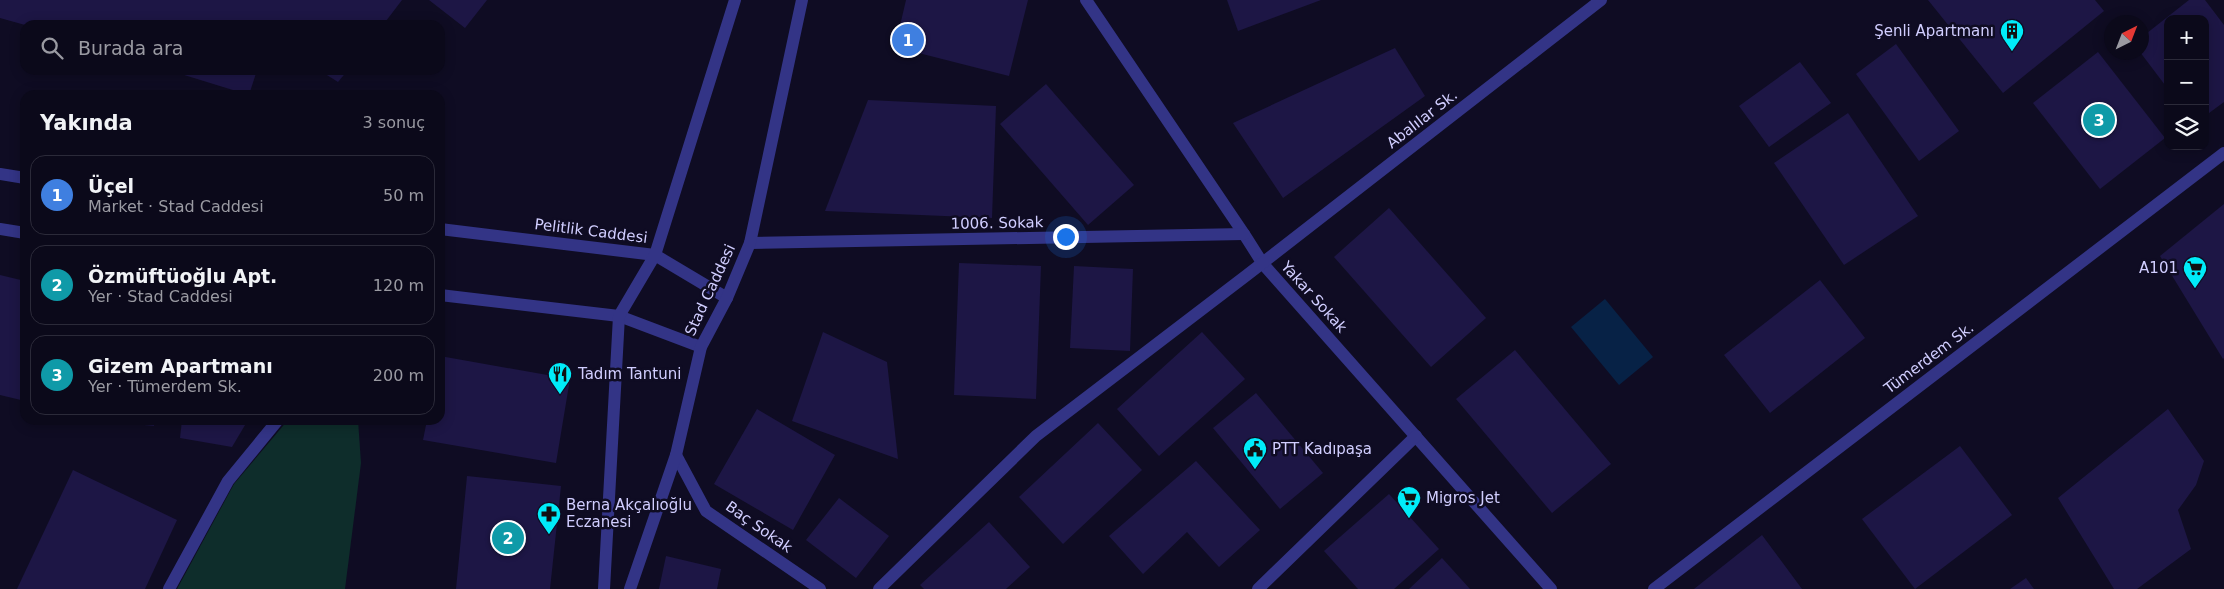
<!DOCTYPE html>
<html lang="tr">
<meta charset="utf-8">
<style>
:root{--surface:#0b091a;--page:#191727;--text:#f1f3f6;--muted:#9a9aa2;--line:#2b2a39;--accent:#00ecf9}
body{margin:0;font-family:"DejaVu Sans",sans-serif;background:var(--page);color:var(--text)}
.controls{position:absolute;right:15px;top:15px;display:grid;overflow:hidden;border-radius:10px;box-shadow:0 2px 12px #0003}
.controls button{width:45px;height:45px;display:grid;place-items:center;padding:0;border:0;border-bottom:1px solid var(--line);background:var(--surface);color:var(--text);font:25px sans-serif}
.compass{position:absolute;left:2104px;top:15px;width:45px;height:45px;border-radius:50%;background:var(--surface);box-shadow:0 2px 12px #0003;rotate:42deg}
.you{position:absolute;left:1065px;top:236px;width:18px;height:18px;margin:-12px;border:4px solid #fff;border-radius:50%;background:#1a73e8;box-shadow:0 0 0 8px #1a73e833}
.badge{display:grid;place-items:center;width:32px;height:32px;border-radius:50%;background:var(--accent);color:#fff;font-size:16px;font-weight:700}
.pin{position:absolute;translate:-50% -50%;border:2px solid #fff;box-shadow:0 1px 5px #0006}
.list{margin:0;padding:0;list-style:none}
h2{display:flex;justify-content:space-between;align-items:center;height:65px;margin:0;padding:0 20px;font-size:21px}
h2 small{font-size:16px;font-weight:400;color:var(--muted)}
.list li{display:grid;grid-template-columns:32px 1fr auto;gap:15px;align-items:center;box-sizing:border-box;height:80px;margin:0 10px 10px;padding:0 10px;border:1px solid var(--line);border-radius:15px}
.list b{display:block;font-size:19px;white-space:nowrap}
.list p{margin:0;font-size:16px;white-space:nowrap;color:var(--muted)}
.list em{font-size:16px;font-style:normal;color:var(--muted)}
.icon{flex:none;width:28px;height:28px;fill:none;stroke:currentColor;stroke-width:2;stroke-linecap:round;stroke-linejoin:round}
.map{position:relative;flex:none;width:2224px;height:589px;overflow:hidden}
.search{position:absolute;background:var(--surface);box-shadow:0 2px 12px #0003;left:20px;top:20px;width:425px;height:55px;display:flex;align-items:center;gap:12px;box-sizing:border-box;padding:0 18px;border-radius:15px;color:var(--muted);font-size:19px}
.panel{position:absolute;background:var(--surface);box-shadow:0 2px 12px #0003;left:20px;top:90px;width:425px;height:335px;border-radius:15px}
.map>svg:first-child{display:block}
.green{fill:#0e2d2b}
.water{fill:#072246}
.building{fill:#1d1645}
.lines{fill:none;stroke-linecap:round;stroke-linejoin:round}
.minor{stroke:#333486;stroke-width:12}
.labels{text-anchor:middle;stroke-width:5;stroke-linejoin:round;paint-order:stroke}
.poi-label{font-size:15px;fill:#d1ceff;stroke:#0f0c23;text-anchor:start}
.street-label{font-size:15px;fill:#d1ceff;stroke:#0f0c23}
</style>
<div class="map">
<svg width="2224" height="589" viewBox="0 0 2224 589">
<rect width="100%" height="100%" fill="#0f0c23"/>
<polygon class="green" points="288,420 358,420 361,463 345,589 177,589 234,484"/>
<polygon class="water" points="1605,299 1653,357 1619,385 1571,327"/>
<g class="building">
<polygon points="0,0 402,0 383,25 25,25 0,18"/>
<polygon points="429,0 487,0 465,28"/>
<polygon points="906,0 1028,0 1009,76 895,47"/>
<polygon points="1227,0 1321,0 1238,31"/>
<polygon points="1928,0 2095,0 2104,11 2003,93"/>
<polygon points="2189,0 2205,0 2224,25 2224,102 2205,116 2205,19 2168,19 2168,89 2140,52 2142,37"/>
<polygon points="1896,44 1959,131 1919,161 1856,74"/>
<polygon points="1395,48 1425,96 1283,198 1233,123"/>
<polygon points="2098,52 2165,138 2100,189 2033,103"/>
<polygon points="1800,62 1831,103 1769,147 1739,106"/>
<polygon points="168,70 257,70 249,95"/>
<polygon points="319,70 348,70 338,82"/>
<polygon points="1046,84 1134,185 1088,225 1000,124"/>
<polygon points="868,100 996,106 992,218 825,211"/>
<polygon points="1848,113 1918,216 1844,265 1774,163"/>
<polygon points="2224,204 2224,358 2223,359 2160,256"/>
<polygon points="1389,208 1486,318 1431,367 1334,257"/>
<polygon points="959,263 1041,266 1036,399 954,395"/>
<polygon points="1074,266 1133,269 1130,351 1070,348"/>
<polygon points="0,275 25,281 25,401 0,395"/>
<polygon points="1820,280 1865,338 1770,413 1724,355"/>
<polygon points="823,332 887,362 898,459 792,421"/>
<polygon points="1202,332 1245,379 1159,456 1117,409"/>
<polygon points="1515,350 1611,464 1552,513 1456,399"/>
<polygon points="440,356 570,379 556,463 423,440 427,420 440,420"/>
<polygon points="1256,393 1323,473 1280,509 1213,428"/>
<polygon points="757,409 835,455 793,530 714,484"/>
<polygon points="2168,409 2204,461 2196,485 2178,510 2191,549 2137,589 2114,589 2058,498"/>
<polygon points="95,420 154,420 154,426"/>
<polygon points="182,420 248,420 232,447 180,438"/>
<polygon points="1098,423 1142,470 1063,544 1019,497"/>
<polygon points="1960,446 2012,515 1915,589 1862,519"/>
<polygon points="1196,461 1260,530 1219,567 1187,532 1143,574 1109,536"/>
<polygon points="73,470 177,520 145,589 17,589"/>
<polygon points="467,476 561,486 550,589 456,589"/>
<polygon points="1389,494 1439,549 1394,589 1358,589 1324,551"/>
<polygon points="839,498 889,536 856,578 806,540"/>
<polygon points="989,522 1030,567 1006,589 924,589 920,585"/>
<polygon points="1762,535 1802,589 1694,589"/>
<polygon points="666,556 721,569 717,589 659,589"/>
<polygon points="1442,558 1470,589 1409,589"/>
<polygon points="2026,578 2034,589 2010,589"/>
</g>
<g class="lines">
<g class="minor">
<polyline points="1086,0 1244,234 1263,264 1551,589"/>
<polyline points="0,174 25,178"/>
<polyline points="0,229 25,233"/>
<polyline points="440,229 655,255 727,298"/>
<polyline points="750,243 1244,234"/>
<polyline points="440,295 619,316 701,347"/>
<polyline points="676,455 706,511 820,589"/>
<polyline points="169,589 228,481 278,420"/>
<polyline points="604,589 619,316 655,255 735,0"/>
<polyline points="630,589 676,455 701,347 727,298 750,243 802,0"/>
<polyline points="879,589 1036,436 1247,275 1601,0"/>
<polyline points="1258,589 1416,436"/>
<polyline points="1654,589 2224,153"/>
</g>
</g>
<defs>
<g id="building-pin" transform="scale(1.25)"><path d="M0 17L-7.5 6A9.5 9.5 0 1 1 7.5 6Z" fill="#00ecf9" stroke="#0f0c23"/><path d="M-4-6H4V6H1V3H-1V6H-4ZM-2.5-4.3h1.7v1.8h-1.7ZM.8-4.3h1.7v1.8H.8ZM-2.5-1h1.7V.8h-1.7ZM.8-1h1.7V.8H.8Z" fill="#111"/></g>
<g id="supermarket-pin" transform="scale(1.25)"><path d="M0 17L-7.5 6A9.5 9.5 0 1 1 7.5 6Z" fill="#00ecf9" stroke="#0f0c23"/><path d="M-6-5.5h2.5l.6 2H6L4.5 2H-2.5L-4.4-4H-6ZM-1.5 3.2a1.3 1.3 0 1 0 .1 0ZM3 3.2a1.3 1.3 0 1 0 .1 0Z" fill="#111"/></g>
<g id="restaurant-pin" transform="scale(1.25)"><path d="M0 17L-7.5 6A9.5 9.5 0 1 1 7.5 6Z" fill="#00ecf9" stroke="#0f0c23"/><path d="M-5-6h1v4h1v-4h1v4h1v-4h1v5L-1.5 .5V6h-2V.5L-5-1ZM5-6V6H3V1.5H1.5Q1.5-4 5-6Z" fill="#111"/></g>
<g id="civic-pin" transform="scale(1.25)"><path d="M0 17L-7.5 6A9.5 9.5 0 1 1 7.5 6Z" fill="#00ecf9" stroke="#0f0c23"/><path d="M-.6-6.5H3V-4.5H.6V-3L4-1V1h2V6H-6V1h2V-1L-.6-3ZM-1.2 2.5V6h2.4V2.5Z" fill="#111"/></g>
<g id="pharmacy-pin" transform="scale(1.25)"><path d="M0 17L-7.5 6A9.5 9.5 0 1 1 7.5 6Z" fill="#00ecf9" stroke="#0f0c23"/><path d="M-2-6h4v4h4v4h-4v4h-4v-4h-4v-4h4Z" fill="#111"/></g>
</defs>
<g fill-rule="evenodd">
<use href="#building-pin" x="2012" y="31"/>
<use href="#supermarket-pin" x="2195" y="268"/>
<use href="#restaurant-pin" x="560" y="374"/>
<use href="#civic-pin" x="1255" y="449"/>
<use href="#supermarket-pin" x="1409" y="498"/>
<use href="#pharmacy-pin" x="549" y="514"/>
</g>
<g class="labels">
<g class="poi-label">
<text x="1994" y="36" text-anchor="end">Şenli Apartmanı</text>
<text x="2178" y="273" text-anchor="end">A101</text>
<text x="578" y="379">Tadım Tantuni</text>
<text x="1272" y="454">PTT Kadıpaşa</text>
<text x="1426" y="503">Migros Jet</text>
<text x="566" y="510">Berna Akçalıoğlu<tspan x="566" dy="17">Eczanesi</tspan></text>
</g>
<g class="street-label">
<text transform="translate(1422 119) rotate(-38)" y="5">Abalılar Sk.</text>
<text transform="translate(997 223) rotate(-1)" y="5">1006. Sokak</text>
<text transform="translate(591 231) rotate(7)" y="5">Pelitlik Caddesi</text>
<text transform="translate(710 290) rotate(-65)" y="5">Stad Caddesi</text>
<text transform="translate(1314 297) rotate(48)" y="5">Yakar Sokak</text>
<text transform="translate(1929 358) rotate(-37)" y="5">Tümerdem Sk.</text>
<text transform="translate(759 527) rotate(35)" y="5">Baç Sokak</text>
</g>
</g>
</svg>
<div class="controls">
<button>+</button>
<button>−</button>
<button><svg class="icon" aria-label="layers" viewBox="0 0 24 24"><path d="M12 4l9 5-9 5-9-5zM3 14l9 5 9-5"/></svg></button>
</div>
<svg class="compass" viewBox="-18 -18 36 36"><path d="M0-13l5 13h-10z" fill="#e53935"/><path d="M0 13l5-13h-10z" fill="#9a9aa2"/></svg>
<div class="you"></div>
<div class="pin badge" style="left:908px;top:40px;background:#3f7fe0">1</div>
<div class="pin badge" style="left:508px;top:538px;background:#0f9aa8">2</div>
<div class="pin badge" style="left:2099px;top:120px;background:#0f9aa8">3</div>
<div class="search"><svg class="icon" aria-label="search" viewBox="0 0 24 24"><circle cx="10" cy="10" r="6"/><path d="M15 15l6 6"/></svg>Burada ara</div>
<section class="panel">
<h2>Yakında<small>3 sonuç</small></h2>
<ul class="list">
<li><span class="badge" style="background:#3f7fe0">1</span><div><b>Üçel</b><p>Market · Stad Caddesi</p></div><em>50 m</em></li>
<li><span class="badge" style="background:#0f9aa8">2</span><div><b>Özmüftüoğlu Apt.</b><p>Yer · Stad Caddesi</p></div><em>120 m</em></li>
<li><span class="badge" style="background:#0f9aa8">3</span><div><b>Gizem Apartmanı</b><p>Yer · Tümerdem Sk.</p></div><em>200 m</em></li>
</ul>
</section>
</div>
